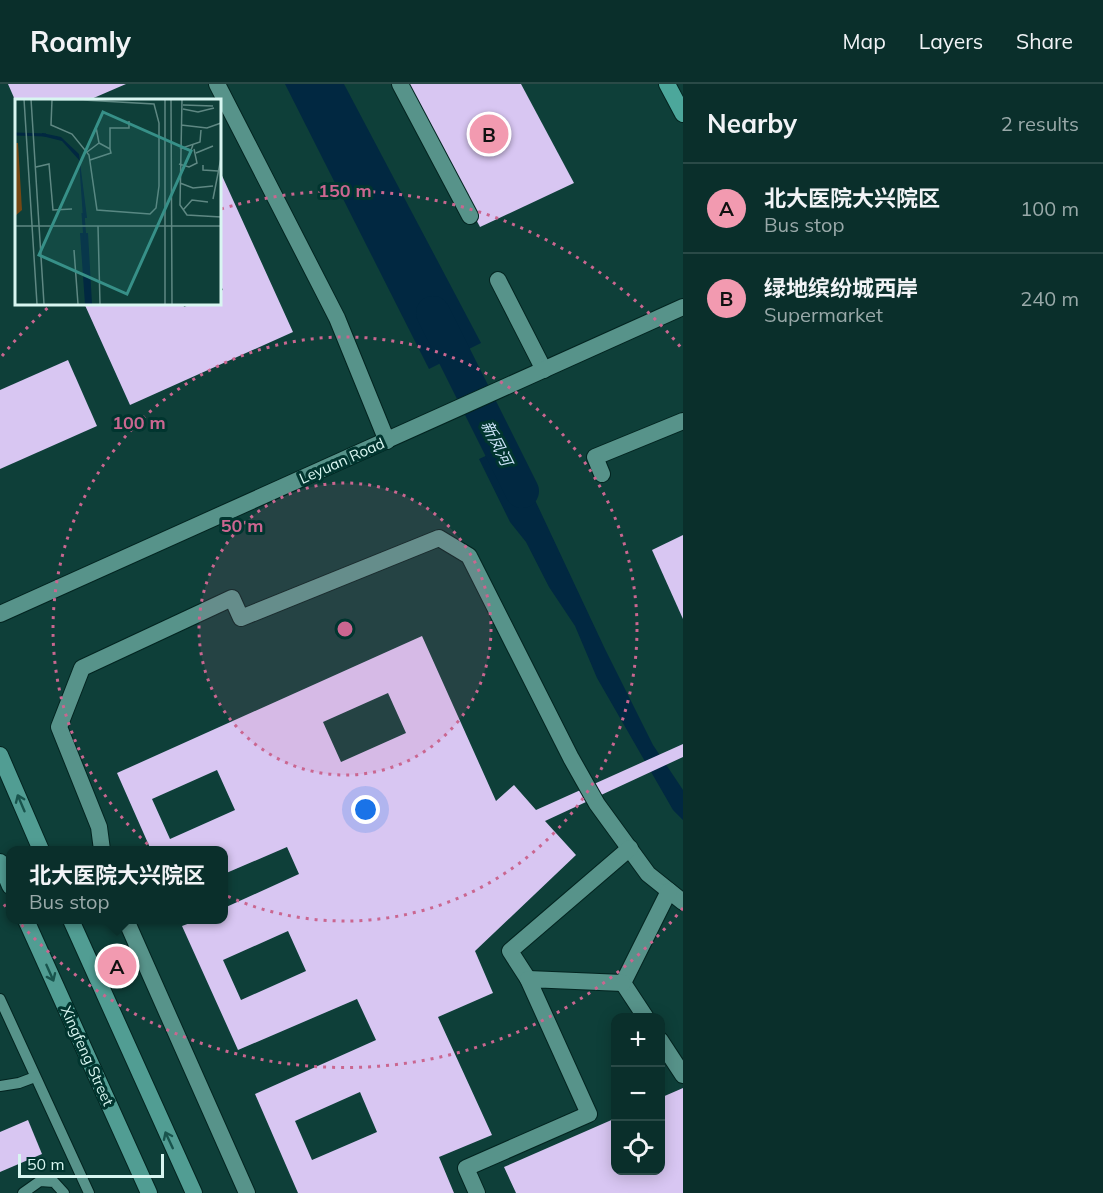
<!DOCTYPE html>
<meta charset="utf-8">
<style>
:root{--surface:#0a2f2b;--page:#183b37;--text:#f1f3f6;--muted:#99a9a9;--line:#2a4a47;--accent:#f29ab0}
body{margin:0;font-family:Mulish,"Noto Sans SC",sans-serif;background:var(--page);color:var(--text)}
.controls{position:absolute;right:18px;bottom:18px;display:grid;overflow:hidden;border-radius:12px;box-shadow:0 3px 15px #0003}
.controls button{width:54px;height:54px;display:grid;place-items:center;padding:0;border:0;border-bottom:2px solid var(--line);background:var(--surface);color:var(--text);font:30px sans-serif}
.scale{position:absolute;left:18px;bottom:15px;width:146px;box-sizing:border-box;padding-left:6px;border:3px solid #d8f6f1;border-top:0;font-size:16px;line-height:21px;white-space:nowrap;color:#d8f6f1;-webkit-text-stroke:4px #01352f;paint-order:stroke}
.you{position:absolute;left:366px;top:726px;width:21px;height:21px;margin:-15px;border:4px solid #fff;border-radius:50%;background:#1a73e8;box-shadow:0 0 0 9px #1a73e833}
.badge{display:grid;place-items:center;width:39px;height:39px;border-radius:50%;background:var(--accent);color:#111;font-size:20px;font-weight:700}
.pin{position:absolute;translate:-50% -50%;border:3px solid #fff;box-shadow:0 2px 6px #0006}
.popup{position:absolute;left:6px;top:762px;width:222px;height:78px;box-sizing:border-box;display:grid;place-content:center;border-radius:12px;background:var(--surface);filter:drop-shadow(0 2px 4px #0005);font-size:20px;white-space:nowrap;color:var(--muted)}
.popup b{font-size:22px;color:var(--text)}
.popup::after{content:'';position:absolute;left:50%;top:100%;margin-left:-12px;border:12px solid transparent;border-top-color:var(--surface)}
.list{margin:0;padding:0;list-style:none}
h2{display:flex;justify-content:space-between;align-items:center;height:78px;margin:0;padding:0 24px;font-size:26px}
h2 small{font-size:20px;font-weight:400;color:var(--muted)}
.list li{display:grid;grid-template-columns:39px 1fr auto;gap:18px;align-items:center;box-sizing:border-box;height:90px;padding:0 24px;border-top:2px solid var(--line)}
.list b{display:block;font-size:22px;white-space:nowrap}
.list p{margin:0;font-size:20px;white-space:nowrap;color:var(--muted)}
.list em{font-size:20px;font-style:normal;color:var(--muted)}
.icon{flex:none;width:33px;height:33px;fill:none;stroke:currentColor;stroke-width:2;stroke-linecap:round;stroke-linejoin:round}
.map{position:relative;flex:none;width:683px;height:1109px;overflow:hidden}
header{display:flex;align-items:center;gap:36px;box-sizing:border-box;height:84px;padding:0 30px;background:var(--surface);border-bottom:2px solid var(--line)}
header strong{font-size:28px}
nav{display:flex;gap:33px;margin-inline-start:auto;font-size:21px}
main{display:flex}
aside{flex:1;background:var(--surface)}
.map>svg:first-child{display:block}
.water{fill:#012841}
.lines{fill:none;stroke-linecap:round;stroke-linejoin:round}
.river{stroke:#012841;stroke-width:34}
.building{fill:#d8c6f2;fill-rule:evenodd}
.service-casing{stroke:#032420;stroke-width:12}
.minor-casing{stroke:#032420;stroke-width:18}
.tertiary-casing{stroke:#032420;stroke-width:18}
.secondary-casing{stroke:#032420;stroke-width:18}
.primary-casing{stroke:#032420;stroke-width:18}
.service{stroke:#57938a;stroke-width:10}
.minor{stroke:#57938a;stroke-width:16}
.tertiary{stroke:#57938a;stroke-width:16}
.secondary{stroke:#519d93;stroke-width:16}
.primary{stroke:#4ca79b;stroke-width:16}
.oneway{stroke:#19544d}
.ring{fill:none;stroke:#ca6690;stroke-width:3;stroke-dasharray:3 6}
.labels{text-anchor:middle;stroke-width:6;stroke-linejoin:round;paint-order:stroke}
.street-label{font-size:15px;fill:#d8f6f1;stroke:#01352f}
.water-label{font-size:16px;font-style:italic;fill:#cce3f8;stroke:#01352f}
.inset-river{fill:none;stroke:#012841;stroke-width:3}
.inset-road{fill:none;stroke:#5f8883;stroke-width:1.5}
.view{fill:#379088;fill-opacity:0.15;stroke:#379088;stroke-width:3}
.inset-edge{fill:none;stroke:#d8f6f1;stroke-width:3}
.centre{fill:#ca6690;stroke:#01352f;stroke-width:3}
.ring-label{font-size:18px;text-anchor:middle;font-weight:bold;fill:#ca6690;stroke:#01352f;stroke-width:6;stroke-linejoin:round;paint-order:stroke}
</style>
<header>
<strong>Roamly</strong>
<nav><a>Map</a><a>Layers</a><a>Share</a></nav>
</header>
<main>
<div class="map">
<svg width="683" height="1109" viewBox="0 0 683 1109">
<rect width="100%" height="100%" fill="#0e3f39"/>
<g class="water">
<polygon points="285,0 344,0 481,259 429,285"/>
<polygon points="507,362 513,377 527,399 605,565 653,661 683,706 683,736 673,726 597,594 575,542 549,503 526,458 510,438 479,375"/>
</g>
<g class="lines">
<polyline class="river" points="433,229 522,407"/>
</g>
<g class="building">
<polygon points="8,0 126,0 89,16 15,16"/>
<polygon points="405,0 521,0 574,99 480,143"/>
<polygon points="219,85 293,248 130,321 84,219 183,219 184,223 194,219 219,219 219,207 223,206 219,197"/>
<polygon points="68,276 97,342 0,385 0,306"/>
<polygon points="683,451 683,535 652,466"/>
<path d="M422 552 496 717 514 701 536 726 683 660V673L545 737 576 771 475 867 493 909 438 933 492 1051 439 1073 454 1109H298L255 1010 376 956 357 915 238 966 182 842 198 836H224V824L299 790 287 763 224 790V766H151L117 689ZM388 609 406 649 341 678 323 638ZM217 686 235 726 170 755 152 715ZM288 847 306 887 241 916 223 876ZM360 1008 377 1048 312 1076 295 1037Z"/>
<polygon points="683,1004 683,1109 516,1109 504,1083 616,1034 616,1086 660,1086 660,1014"/>
<polygon points="28,1036 42,1070 0,1088 0,1048"/>
</g>
<g class="lines">
<g class="service-casing">
<g id="service">
<polyline points="0,915 89,1109"/>
<polyline points="0,1002 19,999 35,993"/>
<polyline points="23,1109 40,1097 54,1098 64,1109"/>
</g>
</g>
<g class="minor-casing">
<g id="minor">
<polyline points="217,0 337,234 387,357"/>
<polyline points="400,0 470,132"/>
<polyline points="602,390 595,373 683,337"/>
<polyline points="102,766 99,743 59,643 82,584 232,514 241,534 439,454 469,472 571,674 597,720 648,790 683,818"/>
<polyline points="126,836 247,1109"/>
<polyline points="528,895 510,867 630,764"/>
<polyline points="646,934 623,899 669,807"/>
<polyline points="660,956 683,991"/>
<polyline points="477,1109 466,1084 589,1030 528,895 623,899"/>
</g>
</g>
<g class="tertiary-casing">
<g id="tertiary">
<polyline points="498,196 544,286"/>
<polyline points="0,530 683,223"/>
</g>
</g>
<g class="secondary-casing">
<g id="secondary">
<polyline points="0,671 41,766"/>
<polyline points="0,778 10,802"/>
<polyline points="26,836 149,1109"/>
<polyline points="71,836 194,1109"/>
</g>
</g>
<g class="primary-casing">
<polyline id="primary" points="667,0 683,30"/>
</g>
<use href="#service" class="service"/>
<use href="#minor" class="minor"/>
<use href="#tertiary" class="tertiary"/>
<use href="#secondary" class="secondary"/>
<use href="#primary" class="primary"/>
</g>
<defs><path id="oneway-shaft" d="M-6 0H5M1.5-3L5.5 0L1.5 3" fill="none" stroke-width="1.6" stroke-linecap="round" stroke-linejoin="round" transform="scale(1.5)"/></defs>
<g class="oneway">
<use href="#oneway-shaft" transform="translate(21 719) rotate(-113)"/>
<use href="#oneway-shaft" transform="translate(50 889) rotate(66)"/>
<use href="#oneway-shaft" transform="translate(169 1056) rotate(-115)"/>
</g>
<circle cx="345" cy="545" r="146" fill="#ca6690" fill-opacity=".12"/>
<g class="ring">
<circle cx="345" cy="545" r="146"/>
<circle cx="345" cy="545" r="292"/>
<path d="M683 824A438 438 0 0 1 2 818M2 272A438 438 0 0 1 52 220M221 125A438 438 0 0 1 683 266"/>
</g>
<g class="labels">
<g class="street-label">
<text transform="translate(342 377) rotate(-24)" y="5">Leyuan Road</text>
<text transform="translate(87 972) rotate(66)" y="5">Xingfeng Street</text>
</g>
<g class="water-label">
<text transform="translate(497 359) rotate(63)" y="6">新凤河</text>
</g>
</g>
<g transform="translate(15 15)">
<rect width="206" height="206" fill="#0e3f39"/>
<path d="M0 44H3L7 111 0 117Z" fill="#764814"/>
<path d="M27 34 46 38 64 55 72 119H68L64 61 47 42 27 37ZM65 134H73L77 205H70Z" fill="#012841"/>
<path class="inset-river" d="M0 35 31 36M68 114 70 141"/>
<path class="inset-road" d="M9 0 22 205M16 0 29 205M156 0 157 205M167 0 165 106 172 116 206 118M37 1 36 26 57 35 74 56 82 111 135 115 141 109 144 87V24L139 5 68 1M37 1H68M168 6 198 7M168 10 183 13 199 9M166 26 192 29 206 24M84 44 95 50V29H114V22M178 46 176 51 167 49 185 43 186 31M72 53 84 44 81 28M181 54 198 47M75 61 96 54 95 50M164 65 174 68 182 64 179 50M188 66V71L203 72M21 68 34 65 38 111 57 110M165 84 178 89 198 87M198 100 206 59M168 111 177 101 193 103M0 127H206M83 127 85 205M59 151 63 205M150 205V0"/>
<path class="view" d="M88 13 176 52 112 195 24 156Z"/>
<rect width="206" height="206" class="inset-edge"/>
</g>
<circle cx="345" cy="545" r="9" class="centre"/>
<g class="ring-label">
<text x="345" y="113">150 m</text>
<text x="139" y="345">100 m</text>
<text x="242" y="448">50 m</text>
</g>
</svg>
<div class="controls">
<button>+</button>
<button>−</button>
<button><svg class="icon" aria-label="locate" viewBox="0 0 24 24"><circle cx="12" cy="12" r="6"/><path d="M12 2v4M12 18v4M2 12h4M18 12h4"/></svg></button>
</div>
<div class="scale">50 m</div>
<div class="you"></div>
<div class="pin badge" style="left:117px;top:882px">A</div>
<div class="popup"><b>北大医院大兴院区</b>Bus stop</div>
<div class="pin badge" style="left:489px;top:50px">B</div>
</div>
<aside>
<h2>Nearby<small>2 results</small></h2>
<ul class="list">
<li><span class="badge">A</span><div><b>北大医院大兴院区</b><p>Bus stop</p></div><em>100 m</em></li>
<li><span class="badge">B</span><div><b>绿地缤纷城西岸</b><p>Supermarket</p></div><em>240 m</em></li>
</ul>
</aside>
</main>
